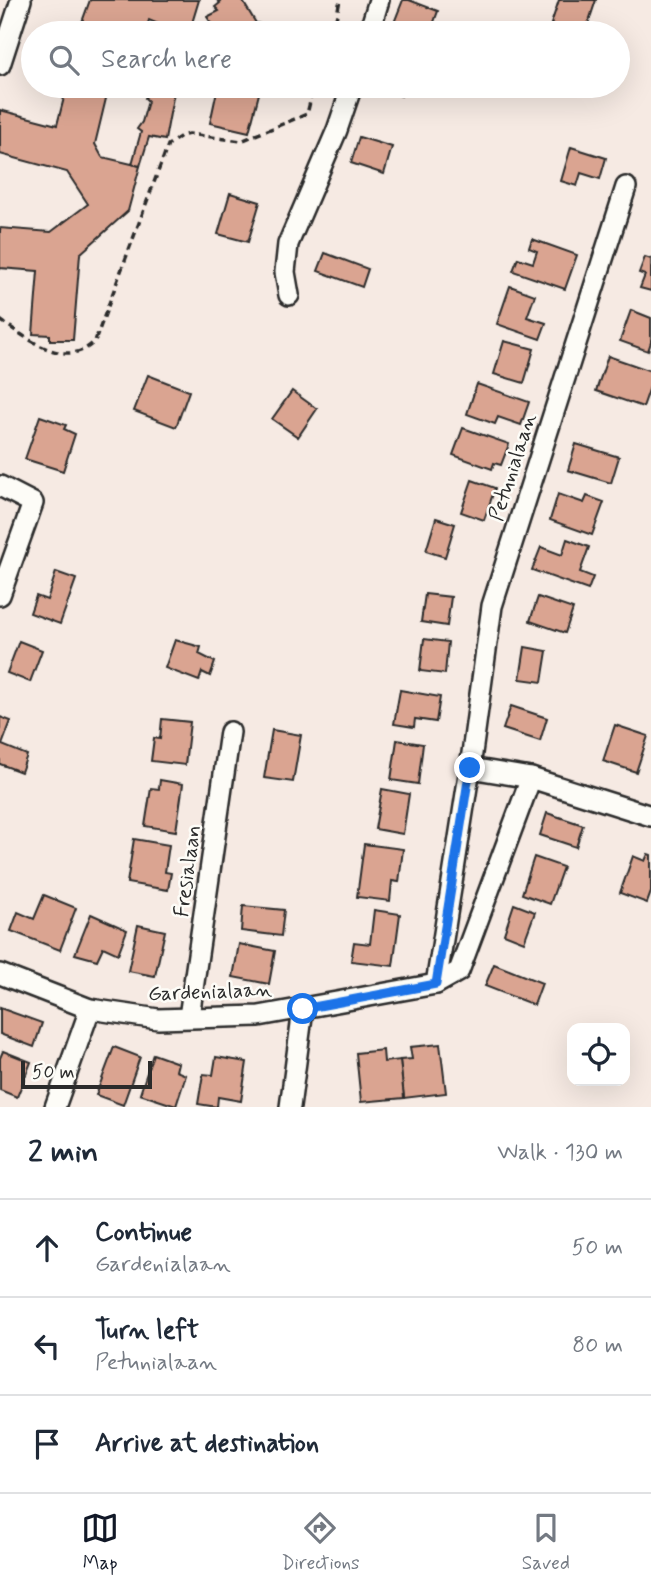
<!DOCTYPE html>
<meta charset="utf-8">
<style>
:root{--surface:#fff;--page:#f6f6f7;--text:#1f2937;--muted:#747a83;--line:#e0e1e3;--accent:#111827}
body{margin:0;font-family:Mynerve,sans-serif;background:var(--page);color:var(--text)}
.controls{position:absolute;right:21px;bottom:21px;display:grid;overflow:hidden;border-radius:14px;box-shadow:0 7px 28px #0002}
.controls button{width:63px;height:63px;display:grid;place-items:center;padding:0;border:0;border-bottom:2px solid var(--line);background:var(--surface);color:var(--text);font:35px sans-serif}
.scale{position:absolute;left:21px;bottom:18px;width:131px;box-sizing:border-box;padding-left:7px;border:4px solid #2b2b2b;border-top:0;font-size:19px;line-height:24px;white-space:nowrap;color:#2b2b2b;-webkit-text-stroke:5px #fdfcf7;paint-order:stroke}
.stop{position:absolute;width:21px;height:21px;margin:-16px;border:5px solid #1a73e8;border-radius:50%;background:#fff}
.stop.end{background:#1a73e8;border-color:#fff;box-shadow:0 2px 7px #0008}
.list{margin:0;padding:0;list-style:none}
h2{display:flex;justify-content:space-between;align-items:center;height:91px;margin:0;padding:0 28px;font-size:30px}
h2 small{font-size:23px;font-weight:400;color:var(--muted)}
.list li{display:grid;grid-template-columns:46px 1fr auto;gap:21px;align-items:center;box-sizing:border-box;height:98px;padding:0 28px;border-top:2px solid var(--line)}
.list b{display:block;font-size:26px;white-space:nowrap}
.list p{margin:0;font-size:23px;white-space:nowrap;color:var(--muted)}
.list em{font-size:23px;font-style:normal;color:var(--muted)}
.icon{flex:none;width:38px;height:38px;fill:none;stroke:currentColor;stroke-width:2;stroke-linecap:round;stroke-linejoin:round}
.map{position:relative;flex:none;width:651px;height:1107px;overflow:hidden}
.search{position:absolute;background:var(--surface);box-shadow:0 7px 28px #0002;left:21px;right:21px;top:21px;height:77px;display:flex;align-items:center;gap:18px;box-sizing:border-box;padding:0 24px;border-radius:38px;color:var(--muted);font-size:26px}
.sheet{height:385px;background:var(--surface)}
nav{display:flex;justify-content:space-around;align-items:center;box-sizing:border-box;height:98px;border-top:2px solid var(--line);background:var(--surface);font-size:19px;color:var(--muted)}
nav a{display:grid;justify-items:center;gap:4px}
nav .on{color:var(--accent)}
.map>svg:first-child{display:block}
.building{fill:#daa491;stroke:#2b2b2b;stroke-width:2}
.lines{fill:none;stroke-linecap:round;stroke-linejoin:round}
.minor-casing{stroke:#2b2b2b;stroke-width:24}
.path{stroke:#2b2b2b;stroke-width:3.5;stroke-dasharray:7 5;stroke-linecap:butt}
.minor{stroke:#fdfcf7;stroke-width:19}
.route{stroke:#1a73e8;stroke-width:9}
.labels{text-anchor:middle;stroke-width:5;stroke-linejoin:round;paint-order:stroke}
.street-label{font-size:21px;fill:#2b2b2b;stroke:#fdfcf7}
</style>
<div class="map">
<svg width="651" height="1107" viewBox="0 0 651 1107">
<rect width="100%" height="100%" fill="#f6eae3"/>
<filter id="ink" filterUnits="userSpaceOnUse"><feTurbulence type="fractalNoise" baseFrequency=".0143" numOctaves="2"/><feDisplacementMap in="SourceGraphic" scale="14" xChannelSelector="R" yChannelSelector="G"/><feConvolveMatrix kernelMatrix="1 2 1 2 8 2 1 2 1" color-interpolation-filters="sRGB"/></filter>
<g filter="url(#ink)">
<g class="building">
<polygon points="90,0 199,0 189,33 166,33 168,28 149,20 145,33 78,33"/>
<polygon points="217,0 242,0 256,23 298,33 218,33 207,17 219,11 215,7 220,3"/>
<polygon points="403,0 409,0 438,11 430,33 390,33"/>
<polygon points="559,0 596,0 585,33 551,24"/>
<polygon points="67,86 109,86 95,144 102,157 140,166 128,211 80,254 73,340 50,340 50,335 33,334 38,271 0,268 0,228 51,232 88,204 67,172 0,154 0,110 57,125"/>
<polygon points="151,86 179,86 177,92 174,92 165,140 149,137 140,166 132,164 141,132 137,129 142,122 148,101 145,98"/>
<polygon points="218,86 261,86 249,132 210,123"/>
<polygon points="376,86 405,86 401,96"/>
<polygon points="359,137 392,147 384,174 351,163"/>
<polygon points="571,147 606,158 600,179 581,173 577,186 561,181"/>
<polygon points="230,193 260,202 248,242 218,234"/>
<polygon points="532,239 577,255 565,289 513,271 518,258 533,263 537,251 529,248"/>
<polygon points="325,253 368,269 362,287 318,271"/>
<polygon points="645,257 651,259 651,291 640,288 645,275 639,273"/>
<polygon points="510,286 535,295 527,317 546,323 540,339 497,324"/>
<polygon points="631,310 651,318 651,342 648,351 620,341"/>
<polygon points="504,341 534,349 524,383 494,374"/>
<polygon points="608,356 651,371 651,384 643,407 596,391"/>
<polygon points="148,375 189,391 176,427 134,411"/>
<polygon points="477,384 529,402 521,425 498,417 495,424 467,414"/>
<polygon points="292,391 317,409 298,437 272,419"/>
<polygon points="40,416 66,425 64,429 75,434 63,471 25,459"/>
<polygon points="463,428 509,444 501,465 494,463 492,469 453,455"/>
<polygon points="576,444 619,457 611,483 568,470"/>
<polygon points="472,480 495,488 484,520 461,512"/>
<polygon points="558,494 584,503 587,496 604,502 592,535 550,520"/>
<polygon points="436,518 455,524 445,557 426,551"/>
<polygon points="567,539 589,547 580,572 593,577 588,590 532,570 541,547 562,555"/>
<polygon points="56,572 76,579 60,624 30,613 36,596 47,600"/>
<polygon points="425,594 451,597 447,626 421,622"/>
<polygon points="538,597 573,609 565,633 530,621"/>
<polygon points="424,639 448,642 445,674 420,671"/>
<polygon points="175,640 201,647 199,654 215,662 210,676 202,672 199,681 165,668"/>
<polygon points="19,641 42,650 30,682 7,673"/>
<polygon points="525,647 547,651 542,682 520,679"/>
<polygon points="400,690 440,697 436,722 415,719 414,727 394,724"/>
<polygon points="511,706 547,718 540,741 503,729"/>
<polygon points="0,717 11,721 2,745 27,755 21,772 0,764"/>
<polygon points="162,719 190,722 185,765 151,761 154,738 160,739"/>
<polygon points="615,725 648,736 636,772 603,761"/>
<polygon points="272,730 301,735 293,782 264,778"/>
<polygon points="397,740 423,744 418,784 391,780"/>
<polygon points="160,780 183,784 176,831 145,826 151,788 159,789"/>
<polygon points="382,789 409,794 403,834 375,829"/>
<polygon points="547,813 583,825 576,847 540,835"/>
<polygon points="134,839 169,845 165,872 171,873 168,890 127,883"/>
<polygon points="364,844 403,849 399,882 392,881 390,901 357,897"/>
<polygon points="648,854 651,855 651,892 647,903 620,893 633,856 645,861"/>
<polygon points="534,857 563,867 550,904 522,894"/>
<polygon points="44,895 76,908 60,950 11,931 18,912 34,919"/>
<polygon points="514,904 535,912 524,942 504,934"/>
<polygon points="243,906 284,910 281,936 241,931"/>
<polygon points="374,910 400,914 393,966 351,961 354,942 370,944"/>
<polygon points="91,914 127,930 118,954 103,947 97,960 75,954"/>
<polygon points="138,925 165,931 155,976 128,971"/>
<polygon points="239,944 275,951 269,984 233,977"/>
<polygon points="494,964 542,983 534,1005 485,986"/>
<polygon points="0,1008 42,1023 34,1047 0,1034"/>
<polygon points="440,1044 446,1093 404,1098 400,1060 412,1059 410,1047"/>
<polygon points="114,1047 140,1057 123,1105 96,1095"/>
<polygon points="383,1050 384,1062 400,1060 404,1098 361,1102 356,1053"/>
<polygon points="3,1051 31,1062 17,1097 0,1090 0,1058"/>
<polygon points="153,1054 178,1063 176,1071 186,1075 176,1106 140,1094"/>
<polygon points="216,1057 247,1062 241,1101 218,1097 217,1107 198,1104 203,1074 213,1075"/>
</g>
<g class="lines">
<g class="minor-casing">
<g id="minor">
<polyline points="369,33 379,0"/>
<polyline points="0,65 21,0"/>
<polyline points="289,295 285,272 288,244 337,130 352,86"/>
<polyline points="0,486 33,503 0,595"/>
<polyline points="470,768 531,778 651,816"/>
<polyline points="0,974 90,1009 158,1019 259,1016 436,984 459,971 531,778"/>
<polyline points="436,984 470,768 492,606 626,187"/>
<polyline points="189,1017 230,732"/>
<polyline points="55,1107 90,1009"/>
<polyline points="290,1107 303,1009"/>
</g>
</g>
<g class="path">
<polyline points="333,33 340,0"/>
<path d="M0 320C27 338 66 371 95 341L168 145 181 136 189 134 241 141 307 114 312 94 320 86"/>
</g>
<use href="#minor" class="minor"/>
</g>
</g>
<g class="lines" filter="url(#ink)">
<polyline class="route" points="303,1009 436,984 470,768"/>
</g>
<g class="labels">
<g class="street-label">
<text transform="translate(512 467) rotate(-72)" y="7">Petunialaan</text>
<text transform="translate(187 871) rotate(-82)" y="7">Fresialaan</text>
<text transform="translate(210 991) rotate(-2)" y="7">Gardenialaan</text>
</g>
</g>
</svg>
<div class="controls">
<button><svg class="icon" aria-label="locate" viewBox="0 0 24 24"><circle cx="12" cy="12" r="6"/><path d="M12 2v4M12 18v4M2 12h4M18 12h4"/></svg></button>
</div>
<div class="scale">50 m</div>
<div class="stop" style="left:303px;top:1009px"></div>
<div class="stop end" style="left:470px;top:768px"></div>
<div class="search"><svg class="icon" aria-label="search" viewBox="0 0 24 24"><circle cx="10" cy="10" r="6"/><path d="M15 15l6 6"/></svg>Search here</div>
</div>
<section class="sheet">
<h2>2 min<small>Walk · 130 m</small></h2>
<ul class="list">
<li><svg class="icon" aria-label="ahead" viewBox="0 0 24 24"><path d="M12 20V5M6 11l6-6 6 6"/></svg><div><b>Continue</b><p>Gardenialaan</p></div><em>50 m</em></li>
<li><svg class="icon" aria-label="left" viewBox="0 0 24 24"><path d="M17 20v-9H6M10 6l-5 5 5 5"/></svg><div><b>Turn left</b><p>Petunialaan</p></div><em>80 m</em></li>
<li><svg class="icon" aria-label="arrive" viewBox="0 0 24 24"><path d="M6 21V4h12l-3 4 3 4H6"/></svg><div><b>Arrive at destination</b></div></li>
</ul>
</section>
<nav>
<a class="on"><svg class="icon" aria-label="map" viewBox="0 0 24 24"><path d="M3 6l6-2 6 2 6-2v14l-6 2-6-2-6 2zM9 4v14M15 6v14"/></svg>Map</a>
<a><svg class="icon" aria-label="directions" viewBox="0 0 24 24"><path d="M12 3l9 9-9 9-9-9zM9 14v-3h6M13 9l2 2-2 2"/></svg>Directions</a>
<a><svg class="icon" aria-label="saved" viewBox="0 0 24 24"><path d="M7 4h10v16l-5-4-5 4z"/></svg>Saved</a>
</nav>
